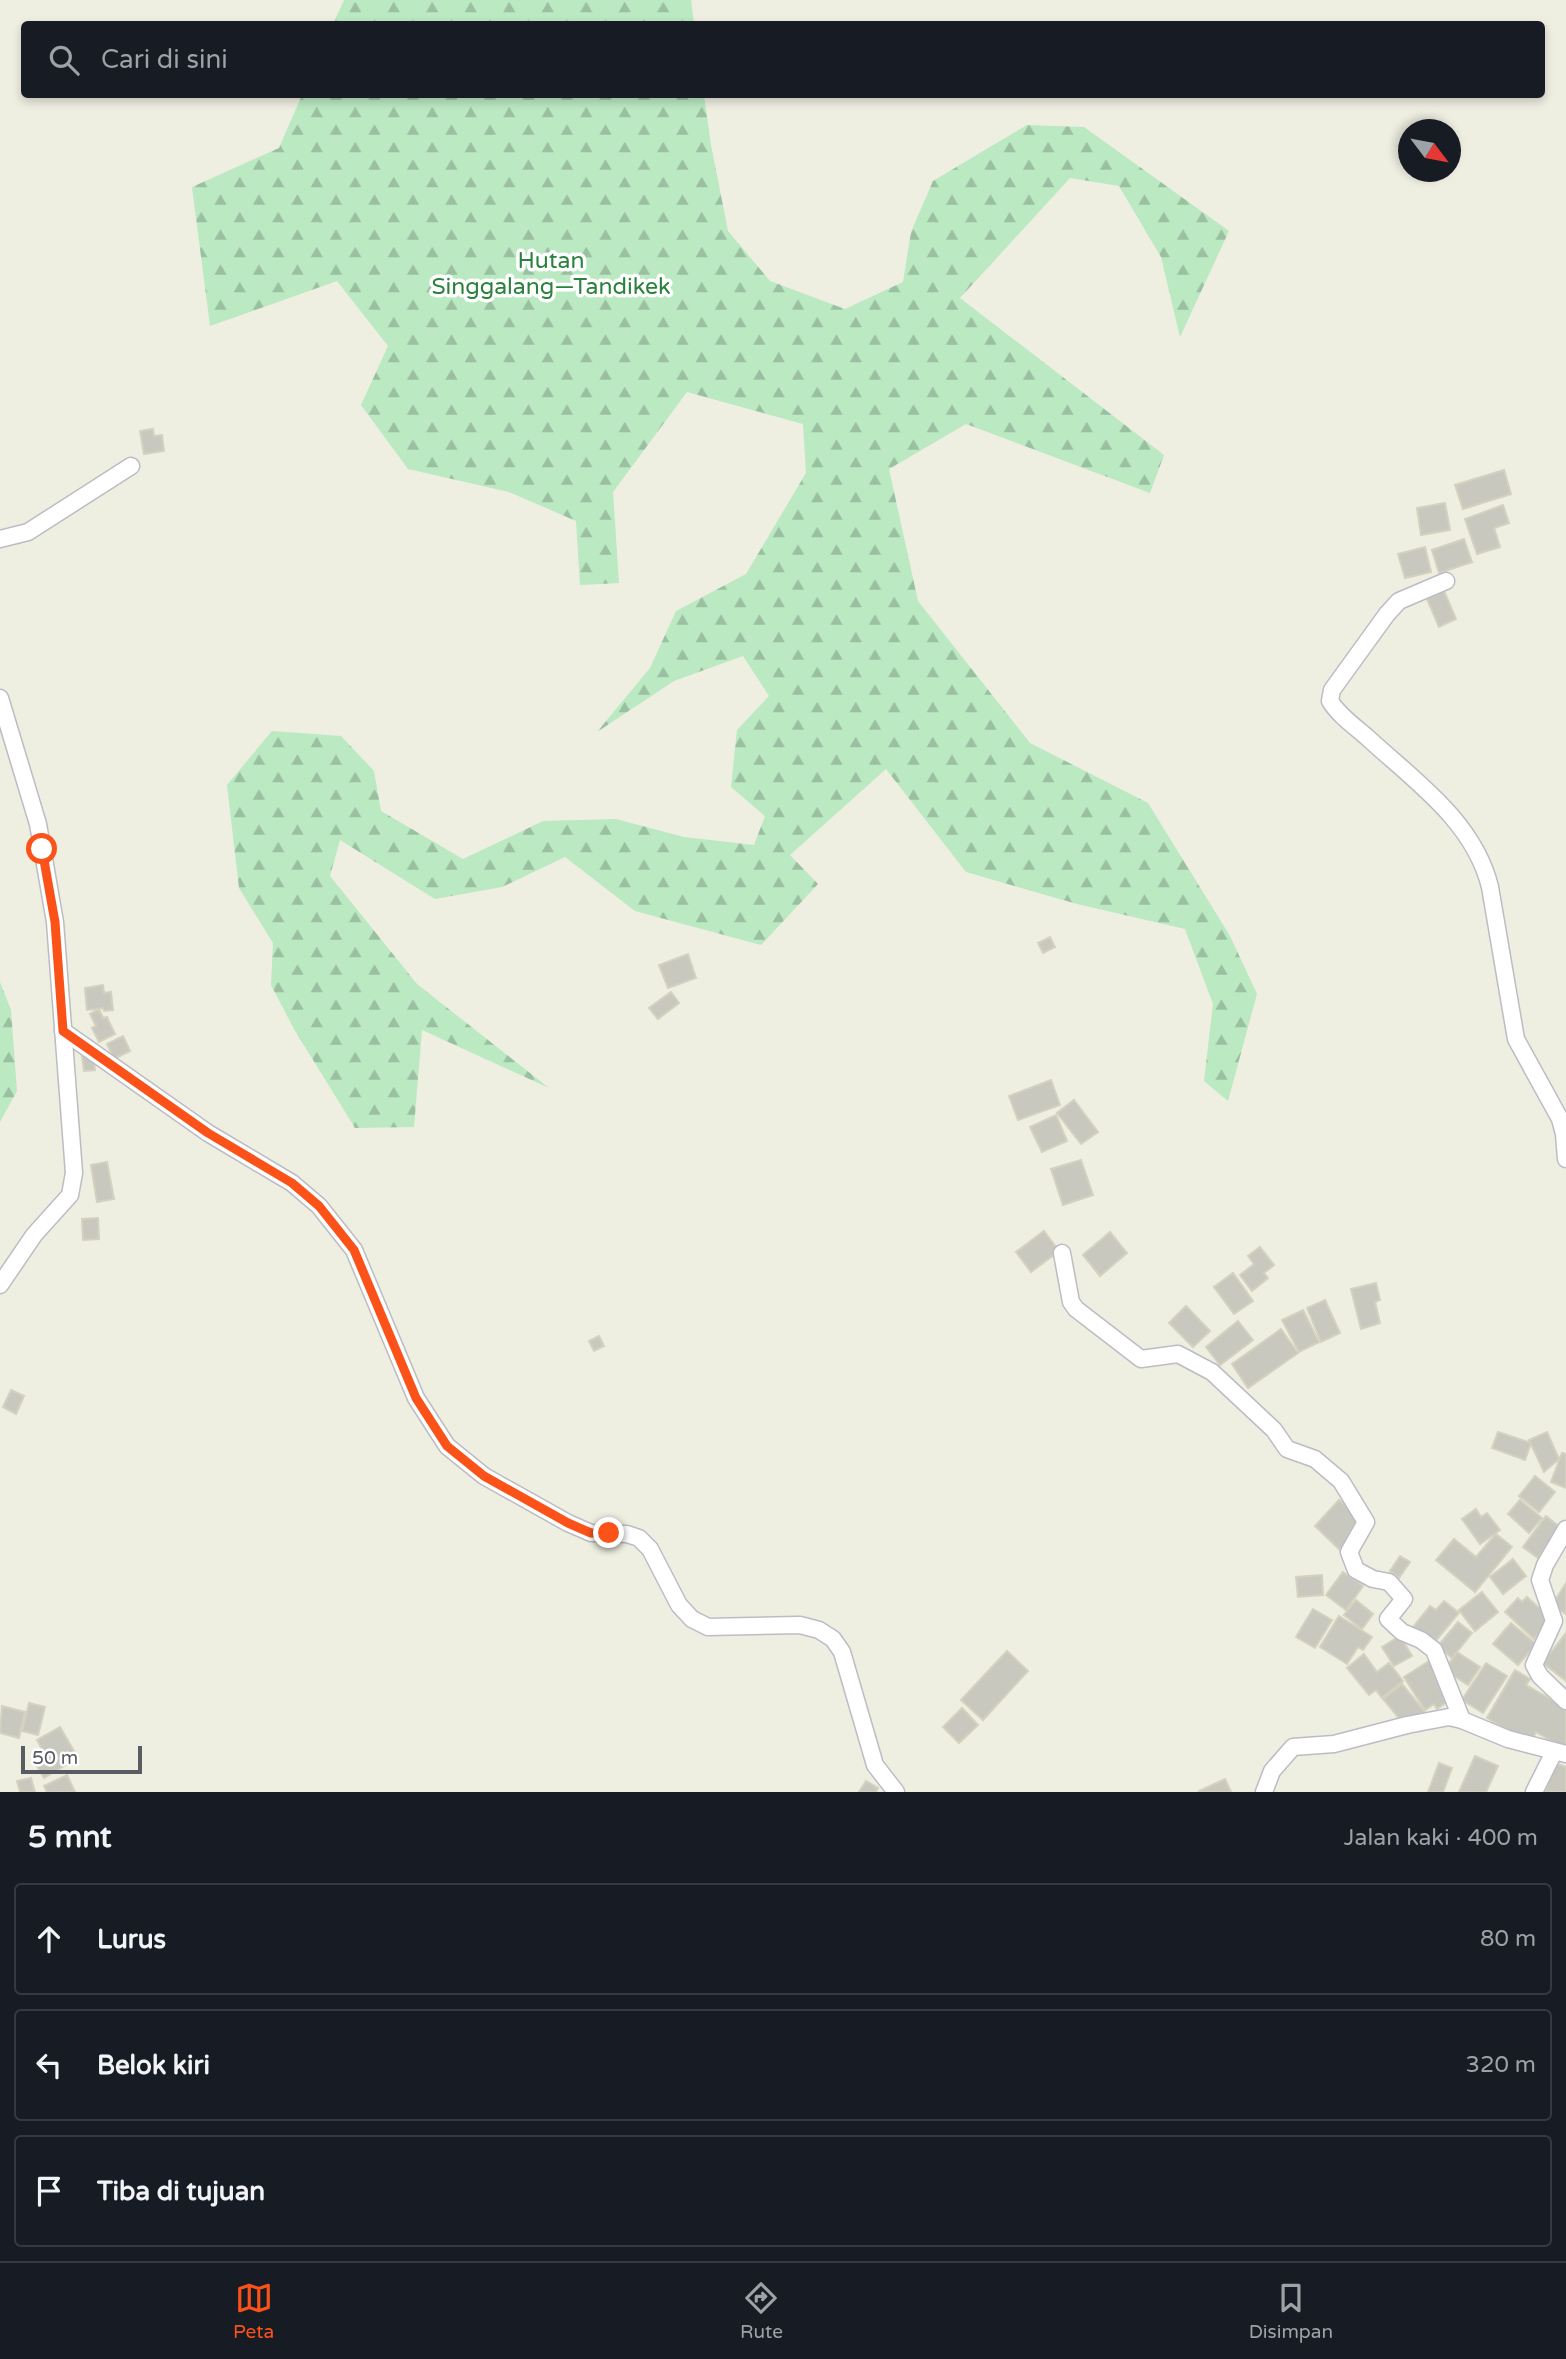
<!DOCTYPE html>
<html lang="id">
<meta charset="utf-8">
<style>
:root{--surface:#171b24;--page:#242831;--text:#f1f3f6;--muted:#9ea1a6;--line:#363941;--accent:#fb521a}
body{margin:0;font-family:"Varela Round",sans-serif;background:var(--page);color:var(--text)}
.compass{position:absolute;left:1398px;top:119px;width:63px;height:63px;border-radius:50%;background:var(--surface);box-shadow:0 4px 10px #0003;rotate:122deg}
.scale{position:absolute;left:21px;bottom:18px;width:121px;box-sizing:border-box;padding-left:7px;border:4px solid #5a5c64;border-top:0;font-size:19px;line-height:24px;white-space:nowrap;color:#5a5c64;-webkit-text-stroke:5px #fff;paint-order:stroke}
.stop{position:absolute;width:21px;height:21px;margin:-16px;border:5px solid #fb521a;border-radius:50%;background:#fff}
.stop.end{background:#fb521a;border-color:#fff;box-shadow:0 2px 7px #0008}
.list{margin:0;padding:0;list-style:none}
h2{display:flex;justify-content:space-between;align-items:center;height:91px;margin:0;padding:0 28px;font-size:30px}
h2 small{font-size:23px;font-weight:400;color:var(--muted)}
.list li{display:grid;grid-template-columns:46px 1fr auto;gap:21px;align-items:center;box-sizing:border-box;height:112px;margin:0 14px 14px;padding:0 14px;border:2px solid var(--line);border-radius:7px}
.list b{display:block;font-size:26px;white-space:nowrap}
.list em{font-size:23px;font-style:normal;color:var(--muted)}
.icon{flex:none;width:38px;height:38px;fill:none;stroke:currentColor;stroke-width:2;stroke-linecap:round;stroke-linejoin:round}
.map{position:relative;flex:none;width:1566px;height:1792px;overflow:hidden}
.search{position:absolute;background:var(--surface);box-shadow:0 4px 10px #0003;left:21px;right:21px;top:21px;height:77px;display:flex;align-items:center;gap:18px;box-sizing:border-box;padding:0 24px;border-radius:7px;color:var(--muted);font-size:26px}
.sheet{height:469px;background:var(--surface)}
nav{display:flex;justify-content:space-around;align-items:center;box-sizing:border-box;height:98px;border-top:2px solid var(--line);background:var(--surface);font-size:19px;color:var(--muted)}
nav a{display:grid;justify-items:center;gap:4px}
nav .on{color:var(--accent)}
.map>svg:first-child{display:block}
.forest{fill:url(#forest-firs)}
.building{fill:#c9c8be;stroke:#d4d1bf;stroke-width:2}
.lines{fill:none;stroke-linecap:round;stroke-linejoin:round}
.minor-casing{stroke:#bcbdc4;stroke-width:19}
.minor{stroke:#fff;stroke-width:16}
.route{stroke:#fb521a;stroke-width:9}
.labels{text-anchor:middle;stroke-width:7;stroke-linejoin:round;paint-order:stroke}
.park-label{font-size:23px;fill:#2a823d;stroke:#fff}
</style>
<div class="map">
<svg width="1566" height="1792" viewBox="0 0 1566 1792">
<defs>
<pattern id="forest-firs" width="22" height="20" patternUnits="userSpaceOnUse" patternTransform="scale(1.75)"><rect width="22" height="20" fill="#bae9c2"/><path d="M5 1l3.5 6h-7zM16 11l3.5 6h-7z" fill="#9ac0a1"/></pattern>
</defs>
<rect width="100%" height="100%" fill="#eeeee1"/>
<g class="forest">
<polygon points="344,0 691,0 694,24 333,24"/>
<polygon points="704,95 711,145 728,231 770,281 845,309 903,282 911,232 933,181 1027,125 1084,127 1229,231 1180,337 1161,257 1119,186 1070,178 960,298 1164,455 1150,493 966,424 889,469 918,601 1030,743 1148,803 1230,936 1257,994 1228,1101 1204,1081 1213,1004 1185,929 1077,904 966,872 886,769 790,855 818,884 761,945 635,911 565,857 502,887 435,899 340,840 330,876 417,984 549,1088 422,1030 414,1127 355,1128 294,1029 271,985 273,943 239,888 227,785 272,731 341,736 374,771 381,811 463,859 543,821 616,819 684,837 754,845 765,816 731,787 737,730 769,696 743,656 674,681 597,732 650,668 676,611 746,574 806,473 803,424 687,392 613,492 619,583 580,585 576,521 509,492 408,469 361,405 388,346 337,281 210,326 192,187 279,148 302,95"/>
<polygon points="0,982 11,1010 17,1091 0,1122"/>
</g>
<g class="building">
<polygon points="153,429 154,436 162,435 164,451 144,454 140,431"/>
<polygon points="1504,470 1511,494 1463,509 1455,485"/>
<polygon points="1445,503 1450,530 1421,535 1417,508"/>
<polygon points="1503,505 1509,523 1494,528 1500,547 1477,554 1465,519"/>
<polygon points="1464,539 1472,562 1439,573 1432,550"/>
<polygon points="1425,547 1431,572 1405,578 1398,554"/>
<polygon points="1444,591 1456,619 1439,627 1427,599"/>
<polygon points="1050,937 1055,947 1043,953 1038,943"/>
<polygon points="688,954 696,978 668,988 659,965"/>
<polygon points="103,985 104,993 111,992 113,1010 104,1011 103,1008 87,1010 85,988"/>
<polygon points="671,992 679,1003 658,1019 649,1008"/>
<polygon points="99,1009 103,1018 107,1017 115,1034 99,1042 92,1028 96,1026 90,1014"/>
<polygon points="123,1036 130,1051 114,1059 107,1044"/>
<polygon points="93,1055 95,1070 84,1071 82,1056"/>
<polygon points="1051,1080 1060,1105 1018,1120 1009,1096"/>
<polygon points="1074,1100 1098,1132 1081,1144 1057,1113"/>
<polygon points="1056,1115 1067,1141 1042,1152 1030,1127"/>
<polygon points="1081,1160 1093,1195 1063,1205 1051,1169"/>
<polygon points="107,1162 114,1199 97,1202 91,1165"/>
<polygon points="98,1218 99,1239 83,1240 82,1219"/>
<polygon points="1044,1231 1059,1251 1031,1272 1016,1252"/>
<polygon points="1110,1232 1127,1253 1100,1276 1083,1255"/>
<polygon points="1260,1247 1274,1265 1264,1273 1268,1278 1252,1291 1240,1275 1254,1264 1248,1256"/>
<polygon points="1233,1273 1253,1301 1234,1314 1214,1287"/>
<polygon points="1376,1283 1380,1300 1375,1302 1380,1323 1361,1329 1351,1289"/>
<polygon points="1325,1300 1340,1333 1321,1342 1307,1308"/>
<polygon points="1186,1306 1210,1331 1193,1347 1169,1323"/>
<polygon points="1303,1310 1319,1342 1299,1352 1282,1320"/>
<polygon points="1238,1321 1253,1340 1220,1365 1206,1347"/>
<polygon points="1281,1329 1298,1353 1248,1388 1232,1364"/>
<polygon points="599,1336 604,1346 594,1351 589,1341"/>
<polygon points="11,1390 24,1396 16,1414 3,1407"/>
<polygon points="1498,1432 1531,1443 1525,1460 1492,1448"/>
<polygon points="1547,1432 1559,1459 1544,1472 1529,1440"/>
<polygon points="1562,1453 1566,1454 1566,1488 1551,1482"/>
<polygon points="1535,1476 1555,1492 1539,1512 1519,1496"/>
<polygon points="1339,1500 1365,1523 1340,1550 1315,1526"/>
<polygon points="1520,1500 1542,1518 1529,1533 1508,1514"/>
<polygon points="1476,1509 1481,1517 1487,1513 1500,1530 1480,1544 1462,1519"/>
<polygon points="1546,1516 1561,1528 1538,1558 1523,1547"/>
<polygon points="1496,1534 1512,1547 1475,1592 1436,1560 1454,1539 1476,1557"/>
<polygon points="1400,1556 1410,1562 1399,1578 1390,1571"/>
<polygon points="1513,1559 1526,1576 1503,1594 1490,1577"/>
<polygon points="1343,1572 1363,1586 1346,1610 1326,1595"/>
<polygon points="1322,1575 1323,1595 1298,1597 1296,1577"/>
<polygon points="1566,1583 1566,1614 1552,1605"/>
<polygon points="1482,1592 1498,1612 1475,1631 1459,1610"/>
<polygon points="1527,1597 1552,1620 1534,1639 1505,1612 1518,1598 1522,1602"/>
<polygon points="1356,1600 1373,1614 1362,1629 1344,1615"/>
<polygon points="1444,1601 1459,1613 1433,1644 1413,1627 1430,1606 1436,1610"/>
<polygon points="1313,1609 1332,1620 1315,1648 1296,1637"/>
<polygon points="1339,1616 1372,1637 1363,1650 1358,1647 1347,1664 1320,1647"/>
<polygon points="1458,1622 1472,1633 1452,1658 1438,1646"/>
<polygon points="1511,1623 1536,1644 1518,1665 1493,1644"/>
<polygon points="1566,1633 1566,1681 1543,1663"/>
<polygon points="1400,1636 1412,1656 1394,1666 1382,1647"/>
<polygon points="1007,1651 1028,1671 983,1720 961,1700"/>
<polygon points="1457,1652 1480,1667 1468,1685 1445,1670"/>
<polygon points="1364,1654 1377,1672 1389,1663 1403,1681 1382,1698 1376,1690 1369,1695 1347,1668"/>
<polygon points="1432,1659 1450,1700 1437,1709 1434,1704 1425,1710 1404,1677"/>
<polygon points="1486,1663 1507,1676 1483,1713 1462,1700"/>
<polygon points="1515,1670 1530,1679 1526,1685 1566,1708 1566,1743 1563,1748 1536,1732 1530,1744 1487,1718"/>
<polygon points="1402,1684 1425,1712 1415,1720 1411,1716 1403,1723 1383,1699"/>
<polygon points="29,1703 45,1707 38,1735 22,1731"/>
<polygon points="2,1706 25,1712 19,1738 0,1733"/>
<polygon points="962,1708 978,1725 959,1743 943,1727"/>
<polygon points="60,1727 78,1758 44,1778 35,1763 46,1757 37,1740"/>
<polygon points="1475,1756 1498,1766 1486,1792 1459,1792"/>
<polygon points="1439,1763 1452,1768 1443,1792 1428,1792"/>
<polygon points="1555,1763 1566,1767 1566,1792 1545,1792"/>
<polygon points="67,1775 75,1792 47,1792 44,1786"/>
<polygon points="31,1778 35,1792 20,1792 17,1781"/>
<polygon points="1225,1779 1231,1792 1200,1792 1199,1791"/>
<polygon points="866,1781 878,1788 876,1792 859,1792"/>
</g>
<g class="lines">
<g class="minor-casing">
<g id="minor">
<polyline points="0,539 28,532 131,466"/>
<path d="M1446 581 1399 601 1387 614 1332 690 1330 701C1339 716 1357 728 1369 739 1416 782 1474 822 1490 887L1516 1039 1560 1119 1564 1134 1566 1159"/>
<polyline points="0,698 38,824 55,922 74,1173 70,1195 34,1235 0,1285"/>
<polyline points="63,1031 208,1133 292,1183 319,1206 354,1250 416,1398 447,1446 484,1476 568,1523 591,1533 627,1534 639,1538 650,1549 679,1605 692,1619 708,1627 800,1625 819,1630 833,1639 842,1652 875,1765 896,1792"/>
<polyline points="1062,1253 1071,1302 1076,1309 1141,1359 1178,1354 1212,1372 1274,1430 1287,1449 1315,1459 1341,1481 1366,1522 1349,1552 1356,1570 1373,1579 1389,1582 1404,1599 1388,1619 1402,1632 1421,1640 1434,1650 1462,1720"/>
<polyline points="1566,1529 1545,1565 1540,1580 1554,1621 1534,1665 1540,1676 1566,1701"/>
<polyline points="1264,1792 1272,1771 1293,1747 1334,1744 1407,1725 1449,1717 1462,1720 1508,1739 1566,1754"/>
<polyline points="1534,1792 1554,1752"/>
</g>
</g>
<use href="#minor" class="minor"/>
</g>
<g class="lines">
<polyline class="route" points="42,849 55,922 63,1031 208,1133 292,1183 319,1206 354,1250 416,1398 447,1446 484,1476 568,1523 591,1533 609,1533"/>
</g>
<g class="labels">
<g class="park-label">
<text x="551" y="268">Hutan<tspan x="551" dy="26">Singgalang—Tandikek</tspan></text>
</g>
</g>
</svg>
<svg class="compass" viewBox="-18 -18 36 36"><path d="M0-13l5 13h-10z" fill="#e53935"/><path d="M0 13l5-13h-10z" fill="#9ea1a6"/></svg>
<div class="scale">50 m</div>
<div class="stop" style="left:42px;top:849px"></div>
<div class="stop end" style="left:609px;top:1533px"></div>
<div class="search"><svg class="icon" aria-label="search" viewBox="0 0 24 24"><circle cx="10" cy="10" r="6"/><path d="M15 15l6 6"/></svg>Cari di sini</div>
</div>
<section class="sheet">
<h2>5 mnt<small>Jalan kaki · 400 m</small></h2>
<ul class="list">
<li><svg class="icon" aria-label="ahead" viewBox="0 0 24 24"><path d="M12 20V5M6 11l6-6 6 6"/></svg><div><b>Lurus</b></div><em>80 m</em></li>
<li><svg class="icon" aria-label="left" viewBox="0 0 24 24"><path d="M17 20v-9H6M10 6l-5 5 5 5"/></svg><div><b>Belok kiri</b></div><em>320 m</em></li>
<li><svg class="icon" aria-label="arrive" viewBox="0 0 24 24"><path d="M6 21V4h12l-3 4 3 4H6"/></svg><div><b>Tiba di tujuan</b></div></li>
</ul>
</section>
<nav>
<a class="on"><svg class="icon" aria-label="map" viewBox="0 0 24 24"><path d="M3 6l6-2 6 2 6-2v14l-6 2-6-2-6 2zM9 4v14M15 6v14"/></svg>Peta</a>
<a><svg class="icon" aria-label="directions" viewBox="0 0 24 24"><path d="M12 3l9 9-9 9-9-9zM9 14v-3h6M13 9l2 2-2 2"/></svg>Rute</a>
<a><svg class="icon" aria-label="saved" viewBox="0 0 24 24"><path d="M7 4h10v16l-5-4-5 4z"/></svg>Disimpan</a>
</nav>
